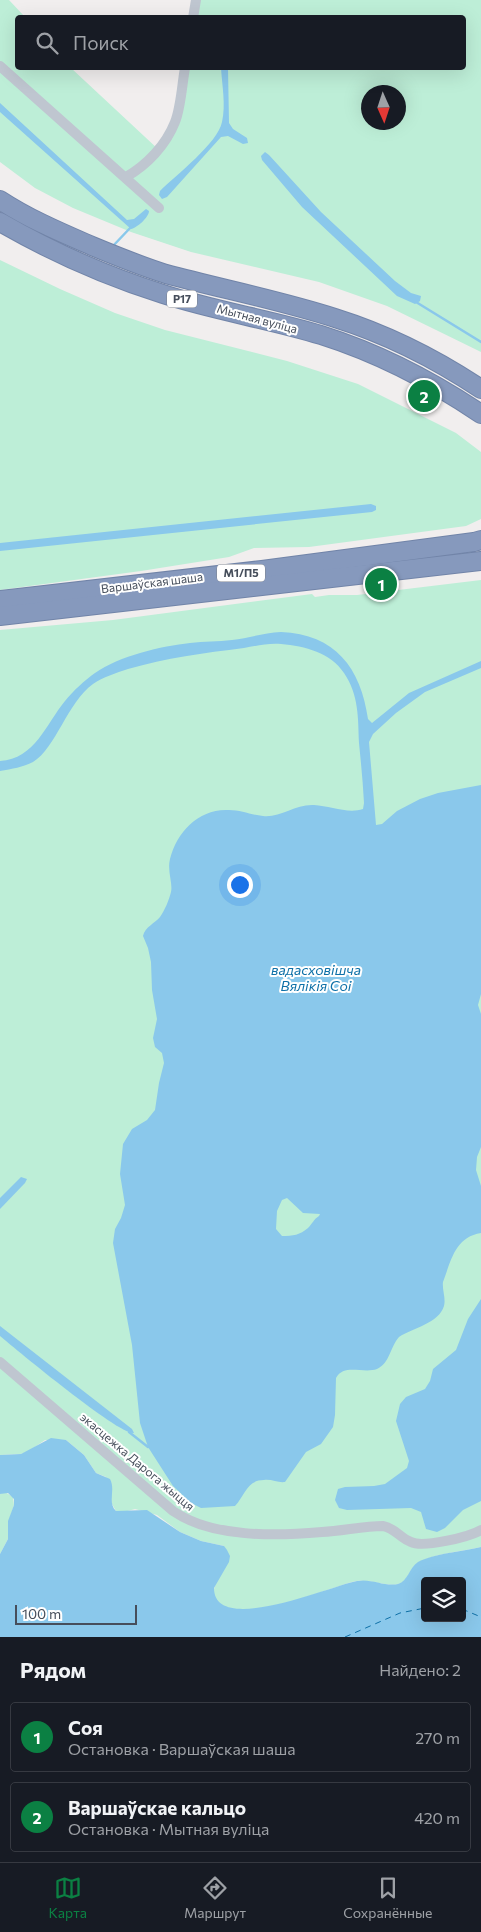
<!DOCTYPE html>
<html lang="ru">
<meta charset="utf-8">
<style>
:root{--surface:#171b24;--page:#20242c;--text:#f1f3f6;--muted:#9ea1a6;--line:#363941;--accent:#0b8043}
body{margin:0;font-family:Commissioner,sans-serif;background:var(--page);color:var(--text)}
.controls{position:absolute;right:15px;bottom:15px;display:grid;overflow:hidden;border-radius:5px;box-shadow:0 5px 20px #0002}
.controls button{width:45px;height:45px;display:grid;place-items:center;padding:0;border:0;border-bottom:1px solid var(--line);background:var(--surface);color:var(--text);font:25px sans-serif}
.compass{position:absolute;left:361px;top:85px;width:45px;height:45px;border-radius:50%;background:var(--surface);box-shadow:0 5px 20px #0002;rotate:177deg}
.scale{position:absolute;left:15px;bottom:12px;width:122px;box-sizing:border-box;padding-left:5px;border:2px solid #464e5b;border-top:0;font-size:14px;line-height:18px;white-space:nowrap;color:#464e5b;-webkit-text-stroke:4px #fff;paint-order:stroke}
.you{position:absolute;left:239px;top:884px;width:18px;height:18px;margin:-12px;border:4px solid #fff;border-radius:50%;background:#1a73e8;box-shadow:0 0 0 8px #1a73e833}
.badge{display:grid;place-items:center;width:32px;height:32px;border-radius:50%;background:var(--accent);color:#fff;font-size:16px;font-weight:700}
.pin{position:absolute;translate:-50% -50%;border:2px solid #fff;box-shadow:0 1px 5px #0006}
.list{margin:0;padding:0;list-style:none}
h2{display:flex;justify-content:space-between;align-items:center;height:65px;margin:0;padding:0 20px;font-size:21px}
h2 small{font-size:16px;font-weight:400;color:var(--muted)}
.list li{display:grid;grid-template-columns:32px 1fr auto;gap:15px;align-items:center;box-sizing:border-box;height:70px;margin:0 10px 10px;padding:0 10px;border:1px solid var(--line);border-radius:5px}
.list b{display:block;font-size:19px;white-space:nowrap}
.list p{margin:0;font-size:16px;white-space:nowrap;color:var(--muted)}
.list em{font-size:16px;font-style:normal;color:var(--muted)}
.icon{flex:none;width:28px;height:28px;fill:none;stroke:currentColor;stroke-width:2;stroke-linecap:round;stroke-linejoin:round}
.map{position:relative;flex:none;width:481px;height:1637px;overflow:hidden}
.search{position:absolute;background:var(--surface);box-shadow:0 5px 20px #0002;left:15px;right:15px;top:15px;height:55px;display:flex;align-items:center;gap:12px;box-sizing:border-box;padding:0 18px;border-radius:5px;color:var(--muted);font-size:19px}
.sheet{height:225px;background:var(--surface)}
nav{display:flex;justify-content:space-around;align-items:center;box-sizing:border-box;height:70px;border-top:1px solid var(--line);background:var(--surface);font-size:14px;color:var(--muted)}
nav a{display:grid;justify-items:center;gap:2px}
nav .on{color:var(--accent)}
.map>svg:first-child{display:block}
.green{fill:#bdeed7;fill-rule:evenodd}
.water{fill:#8ac8eb;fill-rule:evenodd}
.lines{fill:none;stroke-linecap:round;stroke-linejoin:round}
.stream{stroke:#8ac8eb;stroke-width:2.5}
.ferry{stroke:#0e70a7;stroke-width:1;stroke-dasharray:6 5;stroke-linecap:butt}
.highway-casing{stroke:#7184a8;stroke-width:20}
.street{stroke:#bfc6d0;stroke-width:10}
.highway{stroke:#8699bd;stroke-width:18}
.labels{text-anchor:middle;stroke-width:4;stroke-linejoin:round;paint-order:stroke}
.shield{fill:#fff;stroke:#7e838c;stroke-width:1}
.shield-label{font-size:11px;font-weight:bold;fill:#464e5b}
.street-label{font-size:12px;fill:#464e5b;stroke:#fff}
.water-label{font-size:14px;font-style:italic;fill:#0e70a7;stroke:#fff}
</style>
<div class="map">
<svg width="481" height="1637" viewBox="0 0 481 1637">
<rect width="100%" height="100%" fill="#f1eeee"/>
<g class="green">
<path d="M0 0H9L25 17 18 18V68H71L159 150 175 122 183 68H464V18L190 17 194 0H481V352L387 306 319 282 191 252 131 232 73 208 35 188 0 162ZM368 92H398V122H368Z"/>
<polygon points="0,260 60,289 115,313 165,330 287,361 358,384 456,433 481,452 481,519 466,526 309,547 254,548 229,557 141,571 0,590"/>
<path d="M481 580V1547C464 1551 432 1554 418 1563 410 1567 409 1579 401 1583 389 1589 368 1577 352 1582 327 1589 237 1626 217 1601 209 1590 218 1583 220 1573 222 1564 222 1555 224 1546L201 1541 180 1532 157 1515 135 1509 124 1512 116 1511 112 1504 106 1477 96 1473 84 1455 66 1440H45L29 1451 21 1454 0 1455V630L113 620 312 594 315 597 329 595H357Z"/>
<polygon points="5,1492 13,1497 14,1505 8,1524 8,1539 0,1554 0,1494"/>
</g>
<g class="water">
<path d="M221 68H228L229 123 233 129 247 138 248 143 243 144 228 136 221 137 167 197 162 199 159 195 160 191C176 175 218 143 222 122 226 105 222 85 221 68Z"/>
<path d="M0 103 127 220 134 219 146 209 149 211C149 217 137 228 131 229L0 112Z"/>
<polygon points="265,152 269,155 321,212 395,281 411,293 421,296 420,301 415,304 397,296 302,207 262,160 261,156"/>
<polygon points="371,504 376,506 376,510 372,512 0,551 0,543"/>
<path d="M281 632C335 634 361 668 368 719L372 723 409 693 481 661V668L425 692 396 713 373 734 369 742 376 825 382 824 397 811 420 799 438 793 481 785V994L478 1005 481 1014V1147L477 1157 476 1170 481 1186V1233C455 1237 451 1261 443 1282 442 1290 446 1298 444 1306 439 1323 413 1328 399 1337 390 1347 390 1363 377 1369 363 1374 344 1363 336 1378L335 1415 333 1427 321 1444 306 1452 285 1482C278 1483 272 1479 264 1480 247 1480 245 1495 235 1506L201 1508 191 1503 173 1486 148 1447 140 1423 132 1345 113 1243 115 1229 121 1218 125 1205 120 1174 123 1144 132 1129 147 1120 155 1110 159 1083 164 1063 162 1053 155 1047 153 1038 157 1019 152 990 151 962 148 948 143 936C145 927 155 923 160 917 165 910 169 900 171 892 173 883 167 871 170 859 177 831 200 808 229 810 241 810 251 815 263 816 280 818 295 804 314 805 330 806 348 814 363 809L364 803C363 783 361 763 359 743 358 718 359 695 344 673 331 653 305 646 281 644 268 643 256 646 244 648 204 653 166 658 128 669 116 673 103 677 93 684 67 703 56 748 33 762 23 767 12 769 0 771V761C35 759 46 724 65 701 73 691 85 680 95 673 119 656 162 646 190 643 204 641 218 642 232 640 248 638 264 633 281 632ZM287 1198 303 1213 320 1214 319 1216C313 1220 313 1223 308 1228 300 1235 293 1236 282 1236L276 1229 277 1211 282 1200Z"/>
<polygon points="21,1177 27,1179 25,1183 0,1209 0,1198"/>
<polygon points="481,1299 481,1501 463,1510 445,1528 437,1532 426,1529 421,1512 411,1508 347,1510 339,1508 335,1500 338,1489 345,1487 374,1486 385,1484 407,1468 409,1461 396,1421 400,1404 406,1397 425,1389 430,1381 433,1369 456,1350 468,1319"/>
<path d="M0 1326 132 1429 134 1433C120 1436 18 1351 0 1336Z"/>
<path d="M51 1438 66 1440 84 1455 96 1473 110 1479C116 1490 107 1502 116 1511L147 1510 180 1532 201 1541 224 1546 227 1550 230 1556 229 1562 214 1588C214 1637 333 1585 357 1581 371 1578 385 1587 398 1584 408 1581 409 1568 418 1562 433 1554 464 1551 481 1547V1637H0V1554L8 1539V1521L14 1505V1499L8 1493 0 1494V1455L21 1454ZM425 1581H462V1618H425Z"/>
</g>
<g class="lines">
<g class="stream">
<polyline points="112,247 132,226"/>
<polyline points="416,302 481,342"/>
<polyline points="129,1432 148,1447"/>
</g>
<g class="ferry">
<polyline points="462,1609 481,1617"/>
<polyline points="345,1637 400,1613 425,1608"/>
</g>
<g class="highway-casing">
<g id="highway">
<path d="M0 200C29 219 60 232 92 246 116 256 141 266 166 274 222 289 279 300 335 318 386 334 436 359 481 389"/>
<path d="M0 222C52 252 106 276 163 294 215 311 269 319 321 335 378 353 432 381 481 414"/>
<polyline points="0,600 262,570 474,542 481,540"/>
<polyline points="0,616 481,561"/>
</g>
</g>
<g class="street">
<polyline points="193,18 196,0"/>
<polyline points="0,66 159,208"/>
<path d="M126 177C147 165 166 145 175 122 181 107 182 84 185 68"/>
<path d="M0 1362 173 1511C212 1538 276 1536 322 1532 343 1531 363 1526 383 1526 395 1528 400 1538 411 1542 423 1548 469 1537 481 1530"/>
</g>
<use href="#highway" class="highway"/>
</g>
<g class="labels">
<g class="shield">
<rect x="167" y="290.5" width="30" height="17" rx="4"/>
<rect x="217" y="564.5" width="48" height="17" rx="4"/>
</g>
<g class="shield-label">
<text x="182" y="303">Р17</text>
<text x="241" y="577">М1/П5</text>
</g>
<g class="street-label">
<text transform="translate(257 319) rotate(15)" y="4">Мытная вуліца</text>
<text transform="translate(152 583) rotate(-7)" y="4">Варшаўская шаша</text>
<text transform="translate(137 1462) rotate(40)" y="4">экасцежка Дарога жыцця</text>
</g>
<g class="water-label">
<text x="316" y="975">вадасховішча<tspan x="316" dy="16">Вялікія Соі</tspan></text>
</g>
</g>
</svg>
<div class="controls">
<button><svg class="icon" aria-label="layers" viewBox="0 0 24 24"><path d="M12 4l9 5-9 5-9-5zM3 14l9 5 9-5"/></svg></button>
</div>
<svg class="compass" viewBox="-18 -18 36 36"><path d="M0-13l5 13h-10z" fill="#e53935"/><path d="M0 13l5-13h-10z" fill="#9ea1a6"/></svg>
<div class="scale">100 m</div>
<div class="you"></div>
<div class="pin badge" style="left:381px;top:584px">1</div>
<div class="pin badge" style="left:424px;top:396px">2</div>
<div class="search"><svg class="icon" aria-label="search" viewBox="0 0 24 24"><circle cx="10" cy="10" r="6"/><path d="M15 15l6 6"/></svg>Поиск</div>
</div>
<section class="sheet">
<h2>Рядом<small>Найдено: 2</small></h2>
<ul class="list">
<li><span class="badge">1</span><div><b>Соя</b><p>Остановка · Варшаўская шаша</p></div><em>270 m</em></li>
<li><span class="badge">2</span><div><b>Варшаўскае кальцо</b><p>Остановка · Мытная вуліца</p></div><em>420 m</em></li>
</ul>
</section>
<nav>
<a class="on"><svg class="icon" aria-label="map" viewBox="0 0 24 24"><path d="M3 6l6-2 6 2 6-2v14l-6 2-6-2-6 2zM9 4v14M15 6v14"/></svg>Карта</a>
<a><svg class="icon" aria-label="directions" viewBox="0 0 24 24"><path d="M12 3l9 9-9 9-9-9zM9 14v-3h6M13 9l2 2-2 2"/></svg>Маршрут</a>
<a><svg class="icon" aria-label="saved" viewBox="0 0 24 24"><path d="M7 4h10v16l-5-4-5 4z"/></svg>Сохранённые</a>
</nav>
